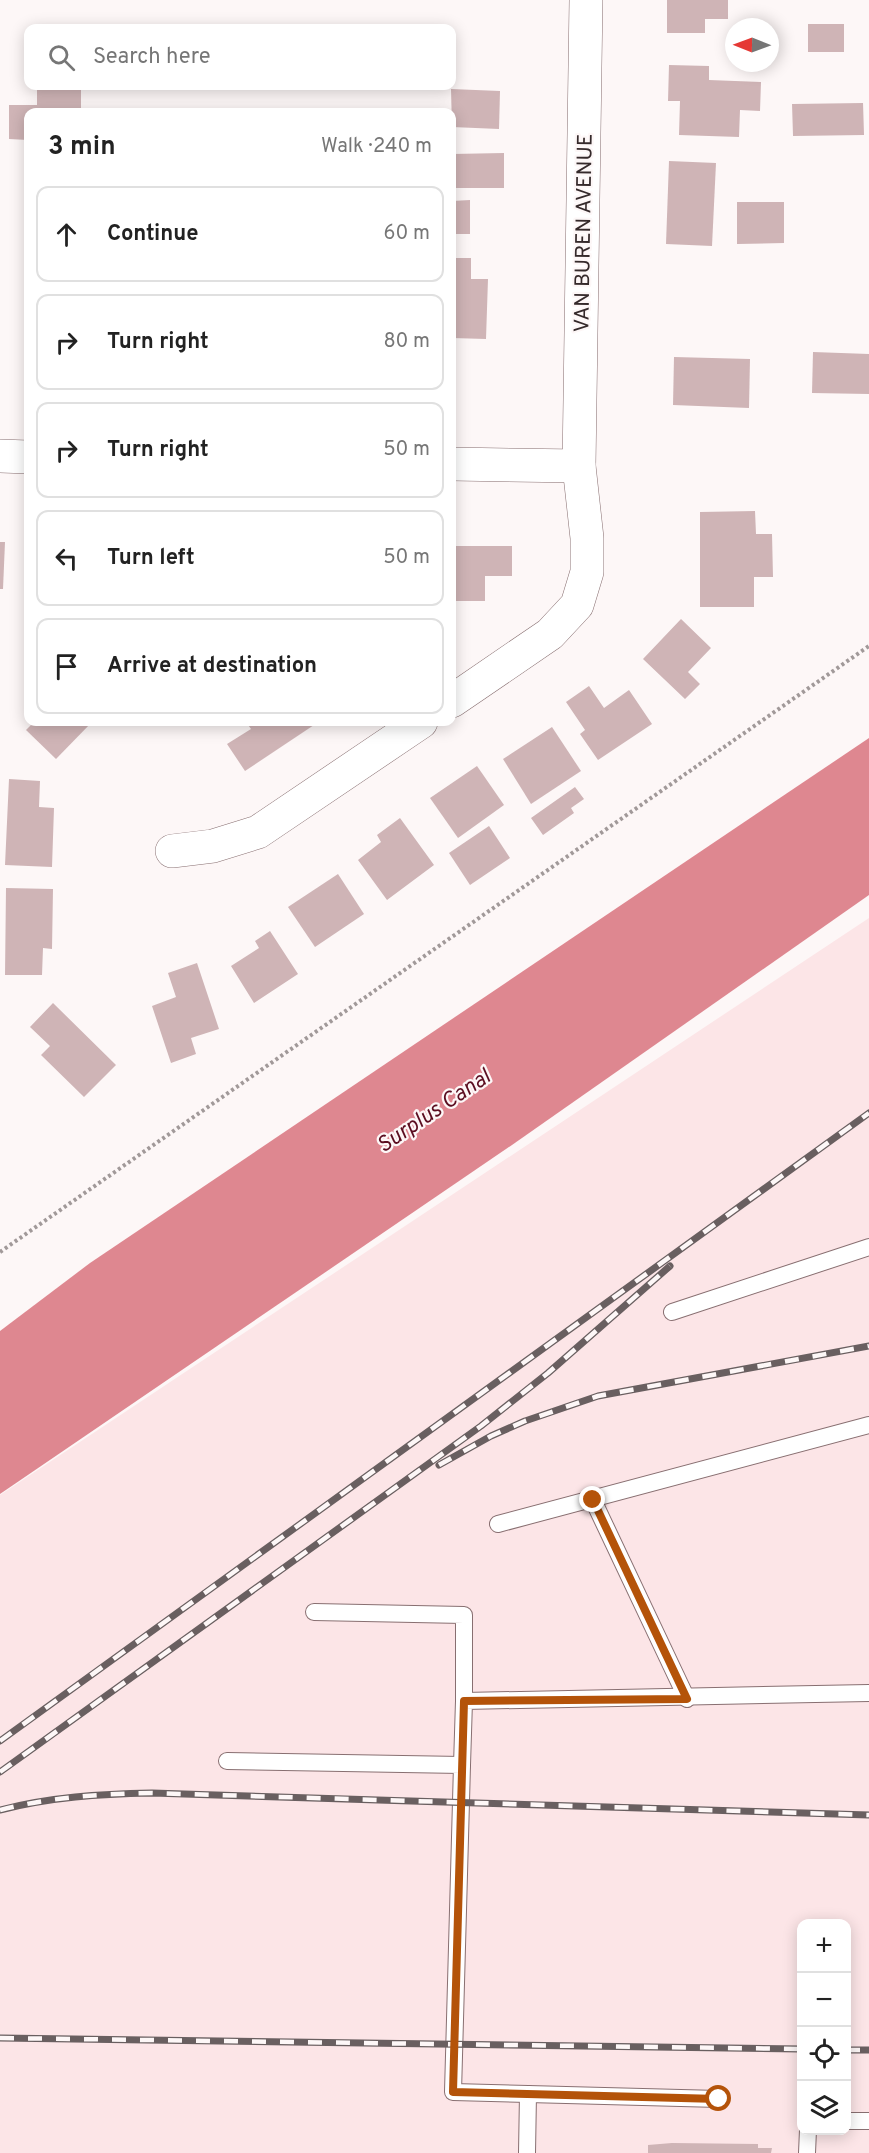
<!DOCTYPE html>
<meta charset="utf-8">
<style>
:root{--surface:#fff;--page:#f2f2f2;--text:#222;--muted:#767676;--line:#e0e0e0}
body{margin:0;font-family:Overpass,sans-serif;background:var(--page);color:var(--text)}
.controls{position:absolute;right:18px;bottom:18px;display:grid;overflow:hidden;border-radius:12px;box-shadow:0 3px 15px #0003}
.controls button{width:54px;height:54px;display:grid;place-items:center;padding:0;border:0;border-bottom:2px solid var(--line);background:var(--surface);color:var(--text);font:30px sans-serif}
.compass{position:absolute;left:725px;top:18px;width:54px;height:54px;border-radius:50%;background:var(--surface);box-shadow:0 3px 15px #0003;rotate:271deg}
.stop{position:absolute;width:18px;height:18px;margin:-14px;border:4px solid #b45309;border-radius:50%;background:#fff}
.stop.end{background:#b45309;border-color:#fff;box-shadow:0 2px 6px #0008}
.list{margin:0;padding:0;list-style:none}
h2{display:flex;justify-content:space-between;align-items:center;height:78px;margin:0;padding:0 24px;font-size:26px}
h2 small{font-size:20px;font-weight:400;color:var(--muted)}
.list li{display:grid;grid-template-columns:39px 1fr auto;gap:18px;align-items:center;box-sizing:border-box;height:96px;margin:0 12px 12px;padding:0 12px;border:2px solid var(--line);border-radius:12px}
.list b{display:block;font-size:22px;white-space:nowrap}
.list em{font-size:20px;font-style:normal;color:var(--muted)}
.icon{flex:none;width:33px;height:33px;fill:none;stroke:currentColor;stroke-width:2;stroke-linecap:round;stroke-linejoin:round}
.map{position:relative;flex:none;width:869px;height:2153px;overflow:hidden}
.search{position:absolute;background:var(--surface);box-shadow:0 3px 15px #0003;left:24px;top:24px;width:432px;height:66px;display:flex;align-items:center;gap:15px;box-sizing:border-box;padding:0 21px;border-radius:12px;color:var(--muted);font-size:22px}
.panel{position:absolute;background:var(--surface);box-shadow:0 3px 15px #0003;left:24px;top:108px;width:432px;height:618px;border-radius:12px}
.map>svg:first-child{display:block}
.built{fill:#fce5e7;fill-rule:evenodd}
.water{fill:#de8790}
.building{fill:#cfb4b6}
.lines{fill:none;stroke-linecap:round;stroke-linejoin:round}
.lane-casing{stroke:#886f71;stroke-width:18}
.street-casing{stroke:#886f71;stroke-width:34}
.path{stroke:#a19999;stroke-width:4;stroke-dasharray:3 3;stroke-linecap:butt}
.lane{stroke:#fff;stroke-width:16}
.street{stroke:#fff;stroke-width:33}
.rail-casing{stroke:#695f60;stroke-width:7}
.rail{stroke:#fdf7f7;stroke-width:4.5;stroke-dasharray:14;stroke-linecap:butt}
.route{stroke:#b45309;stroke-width:8}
.labels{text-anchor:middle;stroke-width:4.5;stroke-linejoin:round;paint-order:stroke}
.street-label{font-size:21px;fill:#352a2b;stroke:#fdf7f7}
.water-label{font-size:22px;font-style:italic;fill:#5b0d20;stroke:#fdf7f7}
</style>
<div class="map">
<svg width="869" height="2153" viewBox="0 0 869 2153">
<rect width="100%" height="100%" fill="#fdf7f7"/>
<path class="built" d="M869 918V2153H0V1495ZM802 1924H846V2130H802Z"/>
<polygon class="water" points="869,738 869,895 512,1145 0,1494 0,1331 90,1263"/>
<g class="building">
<polygon points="667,0 728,0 728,19 705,19 705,33 667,33"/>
<rect x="808" y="24" width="36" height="28"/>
<polygon points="669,65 709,66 709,80 761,82 760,111 740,110 739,137 679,135 680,101 668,101"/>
<polygon points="37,86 81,86 81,112 28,112 28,140 9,139 9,105 37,105"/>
<polygon points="451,89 500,91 499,129 452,127"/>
<polygon points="863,103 864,135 793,136 792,104"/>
<polygon points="504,153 504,188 452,188 452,154"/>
<polygon points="669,161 716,163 712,246 666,244"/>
<polygon points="470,200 470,234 452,234 452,201"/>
<polygon points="737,202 784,202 784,243 737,244"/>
<polygon points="452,258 471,258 471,279 488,279 486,339 452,338"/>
<polygon points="27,321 28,321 28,372 25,372"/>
<polygon points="813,352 869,354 869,394 812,393"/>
<polygon points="674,357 750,359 749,408 673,405"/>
<polygon points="755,511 756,534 772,534 773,577 754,577 754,607 700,607 700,512"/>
<polygon points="0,542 5,542 3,589 0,589"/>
<polygon points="452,546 512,546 512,576 485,576 485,601 452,601"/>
<polygon points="681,619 711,648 688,672 700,684 685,699 643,659"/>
<polygon points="589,686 604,708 629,690 652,724 598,760 580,734 585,730 566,702"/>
<polygon points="34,722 92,722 56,759 26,730"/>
<polygon points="131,722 167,722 167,723 132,726"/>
<polygon points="246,722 316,722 317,723 245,771 227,744 251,729"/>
<polygon points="552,727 581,771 531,804 503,759"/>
<polygon points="477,766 504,805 458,838 430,798"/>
<polygon points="9,779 40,781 39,807 54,808 52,867 5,865"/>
<polygon points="575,787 584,799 571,808 574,813 543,835 531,818"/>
<polygon points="400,818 434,865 387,900 358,860 381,842 377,835"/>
<polygon points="489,826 510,858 470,885 449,853"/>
<polygon points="338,874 364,914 315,947 288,907"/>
<polygon points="6,888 53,889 52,949 43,948 42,975 5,975"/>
<polygon points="270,931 298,974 254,1003 231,966 259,948 255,941"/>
<polygon points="197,963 219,1029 191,1038 196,1054 171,1063 152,1006 176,997 168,973"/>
<polygon points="53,1003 116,1065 84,1097 41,1055 50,1046 30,1027"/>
<polygon points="672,2143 758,2144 758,2148 772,2148 771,2153 648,2153 648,2145"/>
</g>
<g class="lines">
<g class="lane-casing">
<g id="lane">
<polyline points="672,1312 869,1247"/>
<polyline points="593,1500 687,1699"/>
<polyline points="498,1524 869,1425"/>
<polyline points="314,1612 464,1615 464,1701"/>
<polyline points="227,1761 462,1765 453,2092 528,2094"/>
<polyline points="462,1765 464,1701 869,1693"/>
<polyline points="846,2121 869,2121"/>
<polyline points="527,2153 528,2094 719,2099"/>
<polyline points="807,2153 808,2130"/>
</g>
</g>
<g class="street-casing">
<g id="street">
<polyline points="0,456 28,457"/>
<polyline points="452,464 579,466"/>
<polyline points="452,701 550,634 577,605 587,572 587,538 579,466 586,0"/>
<polyline points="172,851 213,846 258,832 421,722"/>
</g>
</g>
<polyline class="path" points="0,1252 869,646"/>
<use href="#lane" class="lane"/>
<use href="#street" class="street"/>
<g class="rail-casing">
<g id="rail">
<polyline points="439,1465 491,1436 525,1421 598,1396 869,1346"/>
<polyline points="0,1741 869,1113"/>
<polyline points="0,1772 481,1426 548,1373 670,1266"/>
<path d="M0 1810C51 1797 99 1794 152 1793L869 1815"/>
<polyline points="0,2038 802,2049"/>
<polyline points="846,2050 869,2050"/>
</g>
</g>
<use href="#rail" class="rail"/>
</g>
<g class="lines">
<polyline class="route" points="593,1500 687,1699 464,1701 453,2092 719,2099"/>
</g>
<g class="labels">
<g class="street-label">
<text transform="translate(583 233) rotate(-89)" y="7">VAN BUREN AVENUE</text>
</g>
<g class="water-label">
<text transform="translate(433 1110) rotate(-34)" y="8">Surplus Canal</text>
</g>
</g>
</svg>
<div class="controls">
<button>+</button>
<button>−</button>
<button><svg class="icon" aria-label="locate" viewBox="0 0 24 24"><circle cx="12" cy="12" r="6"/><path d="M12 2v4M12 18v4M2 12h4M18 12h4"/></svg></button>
<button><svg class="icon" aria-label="layers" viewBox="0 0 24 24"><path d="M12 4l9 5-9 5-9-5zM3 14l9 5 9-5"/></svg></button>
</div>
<svg class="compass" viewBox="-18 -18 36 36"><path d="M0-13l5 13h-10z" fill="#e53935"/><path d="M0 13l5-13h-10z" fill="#767676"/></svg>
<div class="stop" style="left:719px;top:2099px"></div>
<div class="stop end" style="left:593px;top:1500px"></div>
<div class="search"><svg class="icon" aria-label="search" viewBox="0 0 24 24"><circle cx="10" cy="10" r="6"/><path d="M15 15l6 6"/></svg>Search here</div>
<section class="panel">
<h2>3 min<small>Walk · 240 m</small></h2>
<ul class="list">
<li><svg class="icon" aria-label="ahead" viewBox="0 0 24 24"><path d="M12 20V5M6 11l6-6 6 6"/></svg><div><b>Continue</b></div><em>60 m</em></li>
<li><svg class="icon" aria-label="right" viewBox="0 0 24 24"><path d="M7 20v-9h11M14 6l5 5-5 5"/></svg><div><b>Turn right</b></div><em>80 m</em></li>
<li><svg class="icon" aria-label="right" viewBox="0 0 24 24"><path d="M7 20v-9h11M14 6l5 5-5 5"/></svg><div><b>Turn right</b></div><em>50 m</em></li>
<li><svg class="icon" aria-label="left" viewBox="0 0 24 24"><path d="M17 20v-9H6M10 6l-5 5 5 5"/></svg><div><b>Turn left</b></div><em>50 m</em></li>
<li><svg class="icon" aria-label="arrive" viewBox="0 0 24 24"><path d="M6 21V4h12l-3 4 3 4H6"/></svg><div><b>Arrive at destination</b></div></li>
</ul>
</section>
</div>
